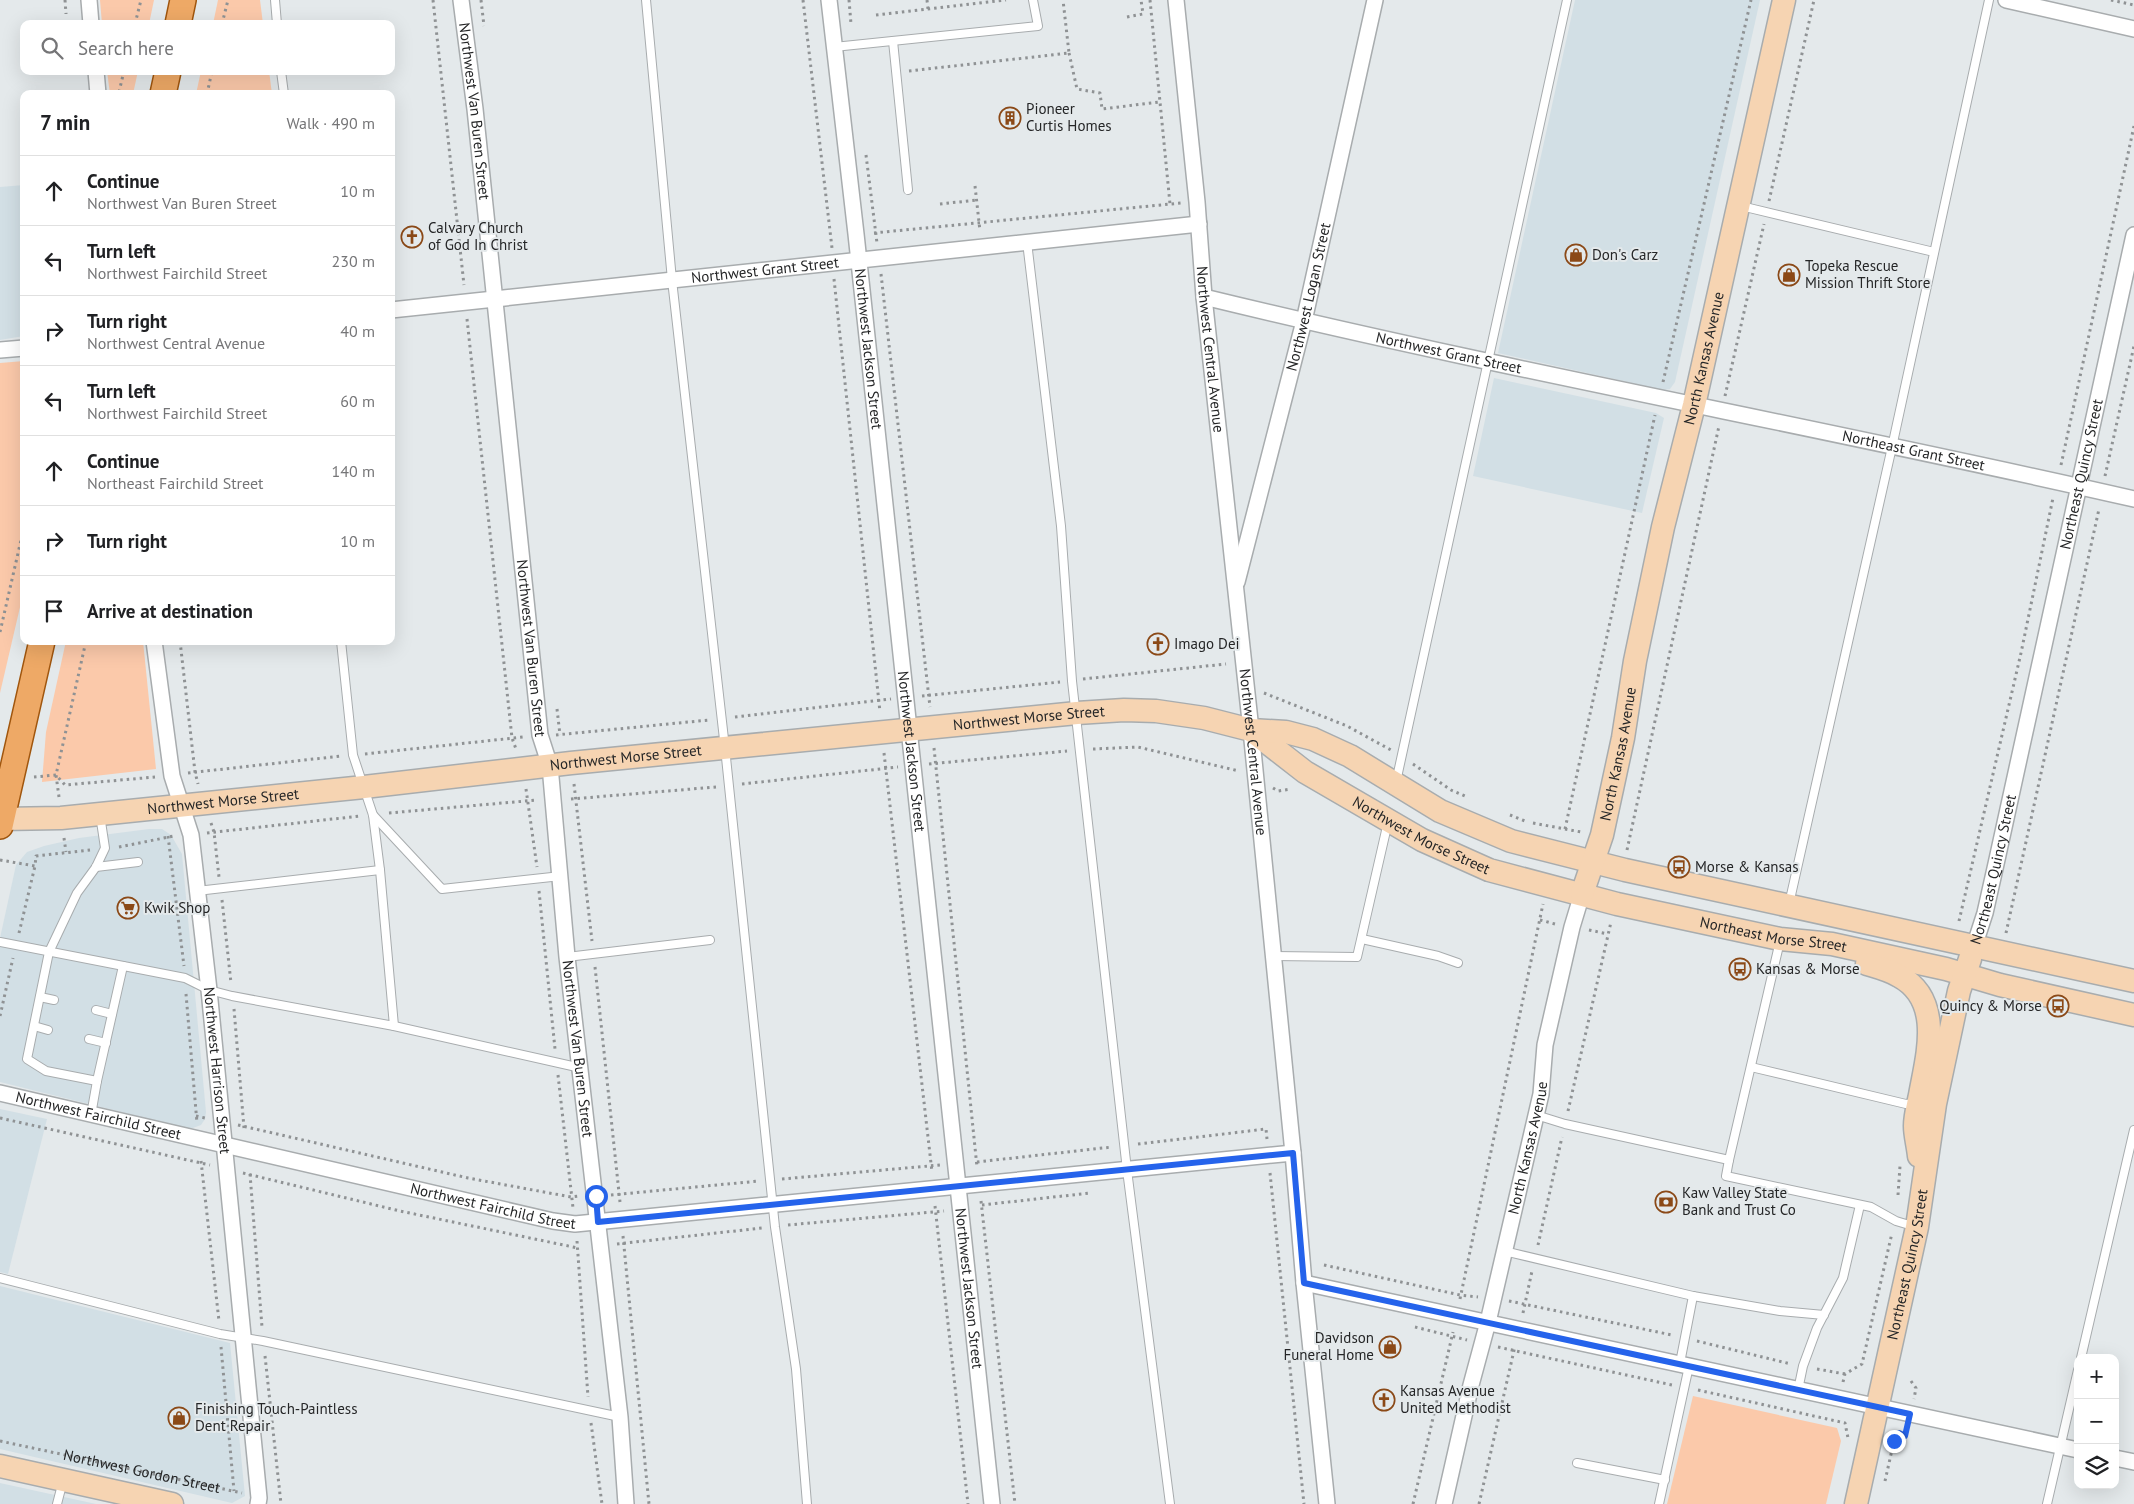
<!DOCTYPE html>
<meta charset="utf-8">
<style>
:root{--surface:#fff;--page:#f6f6f6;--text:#202124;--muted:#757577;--line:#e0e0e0}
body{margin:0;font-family:"PT Sans",sans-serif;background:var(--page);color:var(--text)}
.controls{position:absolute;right:15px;bottom:15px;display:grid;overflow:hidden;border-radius:10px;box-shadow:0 5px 20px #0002}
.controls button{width:45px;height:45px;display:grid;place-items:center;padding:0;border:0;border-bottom:1px solid var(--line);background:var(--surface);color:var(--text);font:25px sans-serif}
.stop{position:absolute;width:15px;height:15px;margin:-11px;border:4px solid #2563eb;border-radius:50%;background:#fff}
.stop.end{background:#2563eb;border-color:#fff;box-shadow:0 1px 5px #0008}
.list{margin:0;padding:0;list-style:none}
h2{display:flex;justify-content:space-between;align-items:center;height:65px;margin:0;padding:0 20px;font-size:21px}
h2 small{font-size:16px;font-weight:400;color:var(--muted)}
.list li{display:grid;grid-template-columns:32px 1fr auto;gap:15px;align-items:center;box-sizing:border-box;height:70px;padding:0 20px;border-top:1px solid var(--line)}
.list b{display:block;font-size:19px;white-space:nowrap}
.list p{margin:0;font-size:16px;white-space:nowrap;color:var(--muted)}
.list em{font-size:16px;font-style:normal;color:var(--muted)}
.icon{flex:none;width:28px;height:28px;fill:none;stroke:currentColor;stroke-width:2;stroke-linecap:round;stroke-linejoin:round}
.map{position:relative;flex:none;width:2134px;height:1504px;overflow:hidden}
.search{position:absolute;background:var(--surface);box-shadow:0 5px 20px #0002;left:20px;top:20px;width:375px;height:55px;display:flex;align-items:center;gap:12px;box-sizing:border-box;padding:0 18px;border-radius:10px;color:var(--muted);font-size:19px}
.panel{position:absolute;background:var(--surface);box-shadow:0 5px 20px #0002;left:20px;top:90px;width:375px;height:555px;border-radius:10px}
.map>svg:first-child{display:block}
.built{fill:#d2dfe5}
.green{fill:#fbc9aa}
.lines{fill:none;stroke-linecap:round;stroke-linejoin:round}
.lane-casing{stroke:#a8acae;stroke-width:10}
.street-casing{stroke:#a8acae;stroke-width:18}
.secondary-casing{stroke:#a8acae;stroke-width:25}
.primary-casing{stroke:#a0560e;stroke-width:28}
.path{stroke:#8f9294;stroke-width:3;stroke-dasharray:2.5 4;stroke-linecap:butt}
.lane{stroke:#fff;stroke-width:8}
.street{stroke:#fff;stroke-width:15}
.secondary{stroke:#f6d4b2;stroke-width:22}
.primary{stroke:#eea966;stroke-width:25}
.route{stroke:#2563eb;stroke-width:6}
.labels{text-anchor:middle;stroke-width:4;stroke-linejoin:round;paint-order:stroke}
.poi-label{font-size:15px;fill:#252627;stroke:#e4e9eb;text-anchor:start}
.street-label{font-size:15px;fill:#252627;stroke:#e4e9eb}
</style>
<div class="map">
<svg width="2134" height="1504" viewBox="0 0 2134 1504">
<rect width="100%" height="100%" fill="#e4e9eb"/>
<g class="built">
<polygon points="1575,0 1760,0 1675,382 1670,389 1663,390 1498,353"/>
<polygon points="24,185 24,336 0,340 0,187"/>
<polygon points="1494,378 1656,413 1664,418 1642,513 1473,476"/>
<polygon points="149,829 162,829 171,835 182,854 206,1112 205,1119 201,1125 190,1129 0,1082 0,938 16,865 27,852 44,846 79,838"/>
<polygon points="0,1109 47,1119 8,1274 0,1272"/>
<polygon points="0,1286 230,1343 245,1496 232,1503 0,1449"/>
<polygon points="0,1483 96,1504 0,1504"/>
</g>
<g class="green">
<polygon points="100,0 154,0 149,24 102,24"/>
<polygon points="218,0 260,0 263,24 213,24"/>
<polygon points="107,71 138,71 133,94 110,94"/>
<polygon points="201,71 269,71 272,94 196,94"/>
<polygon points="24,361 24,590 0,693 0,363"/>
<polygon points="66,641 143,641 156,769 42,782 46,732"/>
<polygon points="1693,1396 1837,1428 1841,1441 1826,1504 1667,1504"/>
</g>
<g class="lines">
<g class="lane-casing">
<g id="lane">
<polyline points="275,0 277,24"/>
<polyline points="646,0 672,280 725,748 775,1227 796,1369 807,1504"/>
<polyline points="893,41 908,190"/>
<polyline points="834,47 1038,26 1033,0"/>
<polyline points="281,71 284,94"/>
<polyline points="1741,206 1934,252"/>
<polyline points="1027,242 1061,526 1072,681 1127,1170 1170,1504"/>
<polyline points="1396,782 1567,0"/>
<polyline points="100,815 105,848 96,867 77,893 49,952 27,1059 46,1071 97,1081 123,966"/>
<polyline points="373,815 442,889 561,876"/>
<polyline points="96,867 138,862"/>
<polyline points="197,891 380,870"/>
<polyline points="1789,904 1892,447 1989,0"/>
<polyline points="1362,939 1438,956 1458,963"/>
<polyline points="0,942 185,978 209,990 232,996 394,1026 380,870 373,815 353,755 341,641"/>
<polyline points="1273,956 1357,957 1388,822"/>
<polyline points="567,957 710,940"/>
<polyline points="40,997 54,1000"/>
<polyline points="96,1010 112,1014"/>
<polyline points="34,1026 48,1030"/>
<polyline points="394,1026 581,1068"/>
<polyline points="89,1039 106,1043"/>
<polyline points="1751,1067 1906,1104 1915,1103"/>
<polyline points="91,1115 97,1081"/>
<polyline points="1536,1115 1565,1124 1729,1160 1780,941"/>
<polyline points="1729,1160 1726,1176 1871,1207 1896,1221 1916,1227"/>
<polyline points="1504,1251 1693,1296 1780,1311 1824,1315"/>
<polyline points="0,1278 220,1334 263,1341 620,1417"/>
<polyline points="2081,1358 2134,1130"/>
<polyline points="1680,1363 1693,1296"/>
<polyline points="1798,1390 1803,1366 1817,1328 1843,1278 1860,1205"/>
<polyline points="1577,1463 1665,1480"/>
<polyline points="57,1504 63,1481"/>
<polyline points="1659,1504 1689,1366"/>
<polyline points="2047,1504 2078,1370"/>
</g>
</g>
<g class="street-casing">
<g id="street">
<polyline points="89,0 91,24"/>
<path id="s2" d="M461 0 475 109 540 735 550 766 567 957 620 1417 626 1504"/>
<path id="s3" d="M829 0 856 234 992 1504"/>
<path id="s4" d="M1176 0 1197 202 1204 297 1251 730 1293 1153 1304 1283 1327 1504"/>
<polyline points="2006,0 2134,29"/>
<polyline points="96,71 98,94"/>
<path id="s5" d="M1204 297C1512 372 1825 428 2134 499"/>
<path id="s6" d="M391 310 1199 224"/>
<polyline points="0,350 24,348"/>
<path id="s7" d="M1237 582 1304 321 1375 0"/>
<path id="s8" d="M154 641 172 776 191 835 209 990 259 1498 258 1504"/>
<path id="s9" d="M1974 947 1985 913 1996 864 2134 235"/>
<path id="s10" d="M0 1093 553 1221 575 1224 1293 1153"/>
<polyline points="1304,1283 2078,1450"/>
<polyline points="2115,1458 2134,1462"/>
<path id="s11" d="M1444 1504 1471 1385 1488 1322 1541 1094 1545 1045 1572 927 1582 894"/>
</g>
</g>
<g class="secondary-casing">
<g id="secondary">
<path id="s12" d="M1251 730 1305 772 1422 840 1489 870 1617 904 1780 939 1832 944 1946 969 2000 985 2134 1015"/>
<path id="s13" d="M0 819 61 818 364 787 571 763 1077 713 1124 710 1156 711 1204 718 1251 730 1286 732 1313 739 1350 756 1440 811 1511 841 1625 870 2134 981"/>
<path id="s14" d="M1582 894 1602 835 1623 738 1635 661 1663 527 1694 405 1784 0"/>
<path d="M1867 964C1877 967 1889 970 1899 976 1944 1000 1927 1056 1920 1095 1918 1105 1915 1116 1915 1126 1915 1135 1918 1146 1919 1156"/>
<polyline points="0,1466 172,1504"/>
<path id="s15" d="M1856 1504 1917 1227 1935 1104 1959 991 1970 959"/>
</g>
</g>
<g class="primary-casing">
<g id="primary">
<polyline points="178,24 183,0"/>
<polyline points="163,94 168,71"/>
<polyline points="0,826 42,641"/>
</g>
</g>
<g class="path">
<polyline points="65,0 66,14"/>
<polyline points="433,0 464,285"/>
<polyline points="481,0 484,26"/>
<polyline points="803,0 832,248"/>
<polyline points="849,0 851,24"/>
<polyline points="927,0 928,9"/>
<polyline points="1150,0 1170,204"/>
<polyline points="2111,0 2134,5"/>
<polyline points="876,15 1006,0"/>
<polyline points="1127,17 1143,14 1141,0"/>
<polyline points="135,24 141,0"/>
<polyline points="222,24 228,0"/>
<polyline points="1069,53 1077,89 1100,93 1102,109 1159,102"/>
<polyline points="909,71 1069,53 1063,0"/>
<polyline points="119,92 124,71"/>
<polyline points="207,94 212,71"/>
<polyline points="866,155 877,243"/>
<polyline points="975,186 980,231"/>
<polyline points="1769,201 1814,0"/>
<polyline points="940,204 977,200"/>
<polyline points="874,233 1181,203"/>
<polyline points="881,274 930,707"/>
<polyline points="834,279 880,712"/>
<polyline points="467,319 512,738 516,749"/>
<polyline points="1663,382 1751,0"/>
<polyline points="1725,396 1764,224"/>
<polyline points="2061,465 2134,126"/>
<polyline points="2105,476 2134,346"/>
<polyline points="0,632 24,527"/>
<polyline points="180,641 195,772 198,784"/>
<polyline points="1083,679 1226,664"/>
<polyline points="1264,693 1347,726 1391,750"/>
<polyline points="922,696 1060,682"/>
<polyline points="557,709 560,735"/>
<polyline points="735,717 891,699"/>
<polyline points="556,735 709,720"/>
<polyline points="934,748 977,1167"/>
<polyline points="1093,749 1138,747 1239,771"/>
<polyline points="884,753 932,1172"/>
<polyline points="365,754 523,737"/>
<polyline points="929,764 1067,751"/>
<polyline points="1413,764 1451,790 1467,797"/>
<polyline points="188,773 341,756"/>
<polyline points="34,777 56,775 65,785 155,777"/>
<polyline points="574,784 592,941"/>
<polyline points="742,784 898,767"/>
<polyline points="1273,788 1278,791 1291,789"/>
<polyline points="526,789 537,867"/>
<polyline points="59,797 56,775 86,641"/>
<polyline points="571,799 716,787"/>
<polyline points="389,813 537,800"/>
<polyline points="1510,815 1525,821"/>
<polyline points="211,823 214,832 219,877"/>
<polyline points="1533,823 1581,832"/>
<polyline points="1565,829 1655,415"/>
<polyline points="207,833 360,816"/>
<polyline points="168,836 184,966"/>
<polyline points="64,838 66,852"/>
<polyline points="119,847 174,836"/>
<polyline points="1627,850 1719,426"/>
<polyline points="0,860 35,866 36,856 90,850"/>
<polyline points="539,891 555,1049"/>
<polyline points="222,900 231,983"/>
<polyline points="1540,920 1555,924"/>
<polyline points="1959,921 2021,653 2053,498"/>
<polyline points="1589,930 1608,934"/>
<polyline points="19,933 35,866"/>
<polyline points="2006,933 2099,509"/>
<polyline points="595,967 620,1202"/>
<polyline points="186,994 197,1123"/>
<polyline points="234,1009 244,1128"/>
<polyline points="0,1016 13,958"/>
<polyline points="558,1075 573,1208"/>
<polyline points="1568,1111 1611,922"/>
<polyline points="196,1116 205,1118"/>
<polyline points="0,1118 210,1165"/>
<polyline points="238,1125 468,1178 571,1197 579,1196"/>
<polyline points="1138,1144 1266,1129 1267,1139"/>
<polyline points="201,1161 219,1321"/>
<polyline points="977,1162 1112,1147"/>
<polyline points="243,1173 400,1211 578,1248"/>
<polyline points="1270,1173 1304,1504"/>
<polyline points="250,1174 262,1327"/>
<polyline points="782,1179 940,1165"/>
<polyline points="611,1195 759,1181"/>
<polyline points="1898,1195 1900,1166"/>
<polyline points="981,1201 1015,1504"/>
<polyline points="982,1205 1090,1193"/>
<polyline points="935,1206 968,1504"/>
<polyline points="788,1225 944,1211"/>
<polyline points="623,1236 649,1504"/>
<polyline points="577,1241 588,1397"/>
<polyline points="617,1244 762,1228"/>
<polyline points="1538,1245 1562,1137"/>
<polyline points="1324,1265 1460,1295 1478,1297"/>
<polyline points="1460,1299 1543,904"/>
<polyline points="1509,1301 1672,1335"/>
<polyline points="1523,1313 1532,1271"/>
<polyline points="1415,1327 1467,1340"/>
<polyline points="1697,1341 1791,1364"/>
<polyline points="221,1347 234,1491"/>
<polyline points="1498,1347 1672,1385"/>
<polyline points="265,1356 281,1504"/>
<polyline points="1817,1369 1845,1374"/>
<polyline points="1911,1381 1916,1388 1914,1399"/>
<polyline points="1843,1382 1845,1374 1862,1364 1892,1233"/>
<polyline points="1698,1390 1845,1423 1848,1438"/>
<polyline points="591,1423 602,1504"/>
<path id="s1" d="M0 1441 242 1493"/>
<polyline points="1885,1481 1894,1441 1899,1433 1905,1435 1907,1429"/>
<polyline points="1413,1504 1453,1332"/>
<polyline points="1479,1504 1515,1346"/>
</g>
<use href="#lane" class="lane"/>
<use href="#street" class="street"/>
<use href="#secondary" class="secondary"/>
<use href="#primary" class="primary"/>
</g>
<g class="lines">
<polyline class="route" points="596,1196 598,1222 1293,1153 1304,1283 1910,1414 1905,1436 1899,1433 1894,1441"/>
</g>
<defs>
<g id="building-ring" transform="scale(1.125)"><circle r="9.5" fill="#e4e9eb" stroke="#8b4917" stroke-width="1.5"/><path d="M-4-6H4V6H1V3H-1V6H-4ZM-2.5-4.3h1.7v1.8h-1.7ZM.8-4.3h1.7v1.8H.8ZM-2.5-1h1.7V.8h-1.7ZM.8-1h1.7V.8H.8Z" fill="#8b4917"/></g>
<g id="church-ring" transform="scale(1.125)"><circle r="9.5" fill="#e4e9eb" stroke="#8b4917" stroke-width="1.5"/><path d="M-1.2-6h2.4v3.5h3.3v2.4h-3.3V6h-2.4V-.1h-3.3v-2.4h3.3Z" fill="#8b4917"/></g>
<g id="shop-ring" transform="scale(1.125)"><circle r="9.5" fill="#e4e9eb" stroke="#8b4917" stroke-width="1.5"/><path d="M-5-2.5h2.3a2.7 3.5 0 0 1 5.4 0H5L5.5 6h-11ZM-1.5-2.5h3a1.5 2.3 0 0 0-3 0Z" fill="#8b4917"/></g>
<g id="bus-ring" transform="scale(1.125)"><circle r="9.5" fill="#e4e9eb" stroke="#8b4917" stroke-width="1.5"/><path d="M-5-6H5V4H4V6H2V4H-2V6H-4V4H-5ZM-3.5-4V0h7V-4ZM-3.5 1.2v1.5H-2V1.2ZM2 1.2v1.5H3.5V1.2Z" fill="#8b4917"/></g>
<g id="supermarket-ring" transform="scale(1.125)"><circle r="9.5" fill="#e4e9eb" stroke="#8b4917" stroke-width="1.5"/><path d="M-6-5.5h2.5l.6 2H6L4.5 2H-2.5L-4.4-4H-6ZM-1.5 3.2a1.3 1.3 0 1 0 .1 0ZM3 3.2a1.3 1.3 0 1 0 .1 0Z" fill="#8b4917"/></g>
<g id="bank-ring" transform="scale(1.125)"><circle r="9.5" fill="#e4e9eb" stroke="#8b4917" stroke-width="1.5"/><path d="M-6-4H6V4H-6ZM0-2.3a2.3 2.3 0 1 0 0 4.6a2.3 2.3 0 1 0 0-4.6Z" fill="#8b4917"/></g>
</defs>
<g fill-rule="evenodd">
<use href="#building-ring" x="1010" y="118"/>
<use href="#church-ring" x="412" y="237"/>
<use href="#shop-ring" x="1576" y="255"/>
<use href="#shop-ring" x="1789" y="275"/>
<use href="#church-ring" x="1158" y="644"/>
<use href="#bus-ring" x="1679" y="867"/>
<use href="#supermarket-ring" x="128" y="908"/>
<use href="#bus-ring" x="1740" y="969"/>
<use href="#bus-ring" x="2058" y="1006"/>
<use href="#bank-ring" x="1666" y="1202"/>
<use href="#shop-ring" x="1390" y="1347"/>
<use href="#church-ring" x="1384" y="1400"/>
<use href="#shop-ring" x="179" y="1418"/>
</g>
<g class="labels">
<g class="poi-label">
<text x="1026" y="114">Pioneer<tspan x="1026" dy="17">Curtis Homes</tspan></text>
<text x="428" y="233">Calvary Church<tspan x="428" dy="17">of God In Christ</tspan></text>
<text x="1592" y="260">Don's Carz</text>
<text x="1805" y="271">Topeka Rescue<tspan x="1805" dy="17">Mission Thrift Store</tspan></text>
<text x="1174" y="649">Imago Dei</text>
<text x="1695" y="872">Morse &amp; Kansas</text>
<text x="144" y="913">Kwik Shop</text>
<text x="1756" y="974">Kansas &amp; Morse</text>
<text x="2042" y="1011" text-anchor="end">Quincy &amp; Morse</text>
<text x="1682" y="1198">Kaw Valley State<tspan x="1682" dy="17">Bank and Trust Co</tspan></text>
<text x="1374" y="1343" text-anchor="end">Davidson<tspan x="1374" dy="17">Funeral Home</tspan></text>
<text x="1400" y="1396">Kansas Avenue<tspan x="1400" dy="17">United Methodist</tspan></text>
<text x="195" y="1414">Finishing Touch-Paintless<tspan x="195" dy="17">Dent Repair</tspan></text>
</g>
<g class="street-label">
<text dy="5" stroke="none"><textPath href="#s2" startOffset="112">Northwest Van Buren Street</textPath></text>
<text dy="5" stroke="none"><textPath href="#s6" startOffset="376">Northwest Grant Street</textPath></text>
<text dy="5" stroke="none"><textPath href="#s7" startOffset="294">Northwest Logan Street</textPath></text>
<text dy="5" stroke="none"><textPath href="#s3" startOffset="351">Northwest Jackson Street</textPath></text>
<text dy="5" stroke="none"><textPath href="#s4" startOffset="351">Northwest Central Avenue</textPath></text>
<text dy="5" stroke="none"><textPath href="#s5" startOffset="251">Northwest Grant Street</textPath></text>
<text dy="5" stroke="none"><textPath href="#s14" startOffset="550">North Kansas Avenue</textPath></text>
<text dy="5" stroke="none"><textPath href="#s5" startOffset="726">Northeast Grant Street</textPath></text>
<text dy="5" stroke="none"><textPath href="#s9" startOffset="485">Northeast Quincy Street</textPath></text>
<text dy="5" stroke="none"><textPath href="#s2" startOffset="652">Northwest Van Buren Street</textPath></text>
<text dy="5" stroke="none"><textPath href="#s13" startOffset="1034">Northwest Morse Street</textPath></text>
<text dy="5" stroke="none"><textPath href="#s3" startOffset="756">Northwest Jackson Street</textPath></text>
<text dy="5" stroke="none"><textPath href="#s4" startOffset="756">Northwest Central Avenue</textPath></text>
<text dy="5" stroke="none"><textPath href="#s14" startOffset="145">North Kansas Avenue</textPath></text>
<text dy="5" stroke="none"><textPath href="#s13" startOffset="629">Northwest Morse Street</textPath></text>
<text dy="5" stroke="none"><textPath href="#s13" startOffset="224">Northwest Morse Street</textPath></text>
<text dy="5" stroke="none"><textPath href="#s12" startOffset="201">Northwest Morse Street</textPath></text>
<text dy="5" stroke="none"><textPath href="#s9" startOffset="80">Northeast Quincy Street</textPath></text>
<text dy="5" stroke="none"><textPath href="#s12" startOffset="569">Northeast Morse Street</textPath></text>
<text dy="5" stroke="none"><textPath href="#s2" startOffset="1056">Northwest Van Buren Street</textPath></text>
<text dy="5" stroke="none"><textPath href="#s8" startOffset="435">Northwest Harrison Street</textPath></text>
<text dy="5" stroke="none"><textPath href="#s10" startOffset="101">Northwest Fairchild Street</textPath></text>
<text dy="5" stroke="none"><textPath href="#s11" startOffset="366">North Kansas Avenue</textPath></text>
<text dy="5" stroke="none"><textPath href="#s10" startOffset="506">Northwest Fairchild Street</textPath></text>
<text dy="5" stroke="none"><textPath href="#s15" startOffset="245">Northeast Quincy Street</textPath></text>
<text dy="5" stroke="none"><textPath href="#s3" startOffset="1296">Northwest Jackson Street</textPath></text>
<text dy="5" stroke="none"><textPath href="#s1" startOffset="145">Northwest Gordon Street</textPath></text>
</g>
</g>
</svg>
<div class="controls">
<button>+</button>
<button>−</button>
<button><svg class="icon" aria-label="layers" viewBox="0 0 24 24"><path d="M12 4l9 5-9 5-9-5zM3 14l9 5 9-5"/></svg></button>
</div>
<div class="stop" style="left:596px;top:1196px"></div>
<div class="stop end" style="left:1894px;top:1441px"></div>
<div class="search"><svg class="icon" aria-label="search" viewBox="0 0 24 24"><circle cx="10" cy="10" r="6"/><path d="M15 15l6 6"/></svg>Search here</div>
<section class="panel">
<h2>7 min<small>Walk · 490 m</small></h2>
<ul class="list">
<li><svg class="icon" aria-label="ahead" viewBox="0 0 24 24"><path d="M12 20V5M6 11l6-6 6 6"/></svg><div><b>Continue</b><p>Northwest Van Buren Street</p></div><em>10 m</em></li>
<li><svg class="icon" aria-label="left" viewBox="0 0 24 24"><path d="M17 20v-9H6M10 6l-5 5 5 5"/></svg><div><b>Turn left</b><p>Northwest Fairchild Street</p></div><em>230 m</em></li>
<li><svg class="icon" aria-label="right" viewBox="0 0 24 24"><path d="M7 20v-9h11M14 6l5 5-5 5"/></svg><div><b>Turn right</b><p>Northwest Central Avenue</p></div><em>40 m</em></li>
<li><svg class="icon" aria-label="left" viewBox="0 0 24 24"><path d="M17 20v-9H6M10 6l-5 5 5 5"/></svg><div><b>Turn left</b><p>Northwest Fairchild Street</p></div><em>60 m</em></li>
<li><svg class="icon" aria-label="ahead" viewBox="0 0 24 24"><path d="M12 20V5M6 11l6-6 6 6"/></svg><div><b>Continue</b><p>Northeast Fairchild Street</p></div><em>140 m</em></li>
<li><svg class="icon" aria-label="right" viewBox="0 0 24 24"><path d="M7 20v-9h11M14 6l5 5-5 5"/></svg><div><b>Turn right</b></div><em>10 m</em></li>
<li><svg class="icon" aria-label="arrive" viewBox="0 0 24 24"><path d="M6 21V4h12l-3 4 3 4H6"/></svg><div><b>Arrive at destination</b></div></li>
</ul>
</section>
</div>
